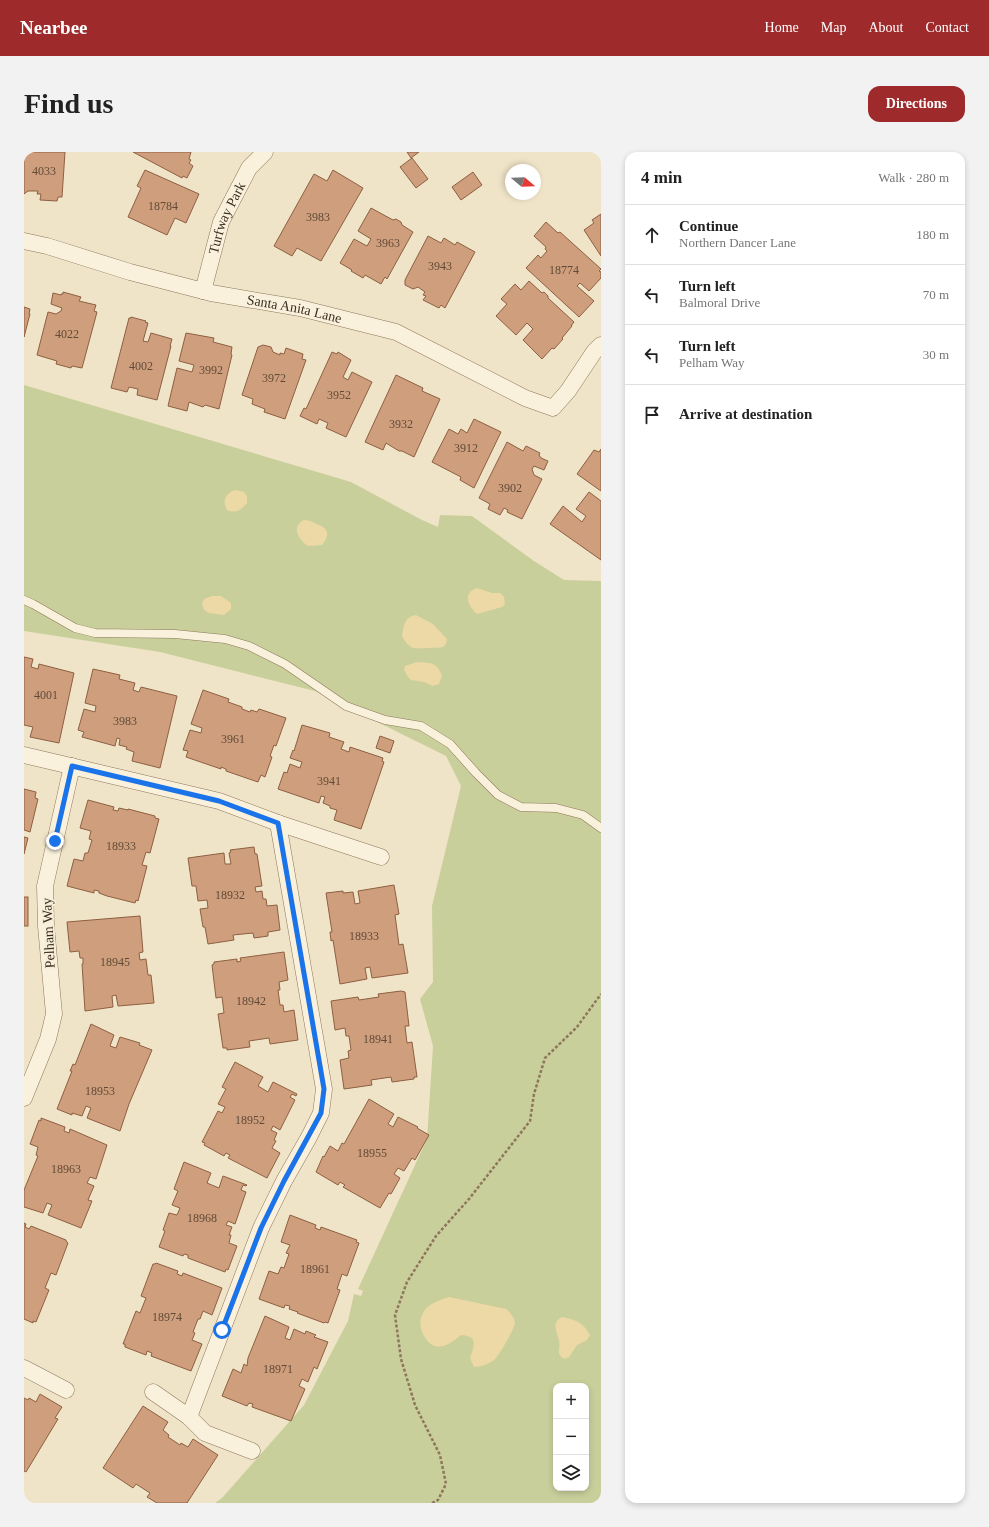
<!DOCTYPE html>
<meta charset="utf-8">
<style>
:root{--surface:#fff;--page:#f2f2f2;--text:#222;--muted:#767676;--line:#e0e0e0;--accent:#9e2a2b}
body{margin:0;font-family:"Times New Roman",serif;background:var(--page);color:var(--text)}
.controls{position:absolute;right:12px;bottom:12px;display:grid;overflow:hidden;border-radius:8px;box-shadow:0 2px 6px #0003}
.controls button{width:36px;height:36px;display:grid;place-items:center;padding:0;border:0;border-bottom:1px solid var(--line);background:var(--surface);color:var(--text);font:20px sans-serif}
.compass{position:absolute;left:481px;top:12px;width:36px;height:36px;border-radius:50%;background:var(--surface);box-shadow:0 2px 6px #0003;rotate:109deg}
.stop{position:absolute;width:12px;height:12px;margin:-9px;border:3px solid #1a73e8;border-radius:50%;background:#fff}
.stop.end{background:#1a73e8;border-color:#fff;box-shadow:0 1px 4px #0008}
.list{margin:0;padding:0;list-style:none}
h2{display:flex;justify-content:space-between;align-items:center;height:52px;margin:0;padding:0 16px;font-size:17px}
h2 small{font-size:13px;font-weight:400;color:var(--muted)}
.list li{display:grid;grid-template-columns:26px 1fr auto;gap:12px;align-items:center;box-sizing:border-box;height:60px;padding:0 16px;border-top:1px solid var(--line)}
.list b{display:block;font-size:15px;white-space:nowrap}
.list p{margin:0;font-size:13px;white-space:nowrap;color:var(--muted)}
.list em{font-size:13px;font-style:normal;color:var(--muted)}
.icon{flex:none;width:22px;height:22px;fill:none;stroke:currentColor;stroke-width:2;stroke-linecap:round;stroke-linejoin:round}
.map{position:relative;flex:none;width:577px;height:1351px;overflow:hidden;border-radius:12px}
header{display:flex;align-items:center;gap:24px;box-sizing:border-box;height:56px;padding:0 20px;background:var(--accent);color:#fff}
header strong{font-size:19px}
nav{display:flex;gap:22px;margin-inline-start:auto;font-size:14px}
.intro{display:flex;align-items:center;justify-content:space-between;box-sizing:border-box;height:96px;padding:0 24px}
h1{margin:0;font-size:28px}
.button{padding:10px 18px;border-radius:12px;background:var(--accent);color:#fff;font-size:14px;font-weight:700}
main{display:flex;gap:24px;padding:0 24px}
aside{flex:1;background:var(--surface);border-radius:12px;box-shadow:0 2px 6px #0003}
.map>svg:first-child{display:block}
.green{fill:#c9cf9b;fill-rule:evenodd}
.sand{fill:#ecd9a5}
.building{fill:#cf9f7d;stroke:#8d5f41}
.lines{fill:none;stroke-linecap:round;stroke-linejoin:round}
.lane-casing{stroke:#8d765c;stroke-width:9}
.street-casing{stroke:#8d765c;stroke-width:17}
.path{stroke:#8d765c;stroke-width:2.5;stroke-dasharray:3 2;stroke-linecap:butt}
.lane{stroke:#faf1dc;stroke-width:8}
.street{stroke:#faf1dc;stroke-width:16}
.route{stroke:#1a73e8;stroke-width:5}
.labels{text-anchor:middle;stroke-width:3.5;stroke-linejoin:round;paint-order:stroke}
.number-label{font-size:12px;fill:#624a37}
.street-label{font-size:14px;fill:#3d2e20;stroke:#f7eed8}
</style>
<header>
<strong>Nearbee</strong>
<nav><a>Home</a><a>Map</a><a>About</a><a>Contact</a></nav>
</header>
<div class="intro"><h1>Find us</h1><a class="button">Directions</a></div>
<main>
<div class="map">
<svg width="577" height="1351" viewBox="0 0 577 1351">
<rect width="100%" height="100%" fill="#f0e4c8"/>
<path class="green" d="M0 233 327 330 396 367 414 375 416 363 448 364 510 409 540 428 577 429V1351H191L198 1346 280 1253 324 1169 330 1142 337 1144 339 1139 334 1137 403 987 409 894 396 847 409 830 408 754 437 634 422 604 291 539 136 500 0 479ZM532 1234H562V1336H532Z"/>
<g class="sand">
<path d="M211 338 220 340 223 344V351C217 358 212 362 203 358 198 349 201 342 211 338Z"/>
<path d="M280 368C287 368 290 371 295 373 306 377 305 385 298 393L284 394C274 387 267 375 280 368Z"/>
<path d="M453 436 468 441H476L480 445 481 452 478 455 453 462C444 454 438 441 453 436Z"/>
<polygon points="188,444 197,444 207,451 207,457 200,463 185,461 180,458 178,452 180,447"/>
<path d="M392 463 409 472 423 487C422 498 414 495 406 496 401 496 394 497 389 496 384 494 381 489 378 484 380 474 380 465 392 463Z"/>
<path d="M393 510C407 511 413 510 418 524L415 532 409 534 400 530 387 528 384 525 380 518 381 514Z"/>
<path d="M425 1145 482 1157C486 1160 490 1165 491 1170 492 1175 474 1205 470 1208 465 1212 457 1215 450 1215L446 1206C450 1194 455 1184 437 1183 423 1195 409 1202 399 1182 396 1175 395 1168 399 1161 403 1152 416 1148 425 1145Z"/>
<path d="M538 1165C552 1168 559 1170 566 1183L563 1188 553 1193 545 1205 541 1207C531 1203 537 1196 535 1188 533 1179 527 1171 538 1165Z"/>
</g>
<g class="building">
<polygon points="0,0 41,0 38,45 34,45 33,49 16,48 17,42 13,42 14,39 4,39 0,42"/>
<polygon points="109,0 167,0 165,7 167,8 165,11 169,14 163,26 159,24 158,26"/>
<polygon points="383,0 395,0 387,6"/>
<polygon points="388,6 404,27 392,36 376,15"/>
<polygon points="121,18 175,42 162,71 151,66 143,83 104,65 117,36 113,34"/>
<polygon points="309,18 339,36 297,109 273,96 268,104 250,94 290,22 303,29"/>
<polygon points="449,20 458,33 437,48 428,35"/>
<polygon points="347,56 369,68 372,67 377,70 378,73 389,80 363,127 361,125 357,132 341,123 339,126 327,119 328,118 316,111 330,87 343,94 347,87 334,79"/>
<polygon points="577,62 577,104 560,78 570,71 568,68"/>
<polygon points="522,70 534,81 536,80 577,117 575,119 577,120 577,126 565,139 556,131 553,134 570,149 555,165 502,116 514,103 517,106 523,99 521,97 522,95 510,84"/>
<polygon points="404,84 417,91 420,86 431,93 433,90 451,100 421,156 417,153 415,156 399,148 402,144 399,143 401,140 394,135 389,137 381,133 381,128"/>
<polygon points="505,129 518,141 520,140 524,144 524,146 550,170 547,174 548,174 538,186 539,187 530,197 528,196 518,207 499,188 509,177 503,171 492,183 472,164 483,152 477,147 491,132 497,138"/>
<polygon points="39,140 57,145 55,149 72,153 70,159 73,160 58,216 48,214 47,216 32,212 33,209 13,203 24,160 32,162 37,159 38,156 27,152 29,141 37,143 37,142 39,142"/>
<polygon points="0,155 6,157 5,162 6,162 0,185"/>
<polygon points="107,165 122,169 121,170 124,171 119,189 124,190 127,181 148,187 146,194 147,194 133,248 113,243 114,237 105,235 103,240 87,236 105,166 107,166"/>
<polygon points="162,181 190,186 189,190 208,195 207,202 208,203 195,257 181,253 179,255 165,250 163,259 144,254 153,216 168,220 170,213 155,209"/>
<polygon points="239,193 247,195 249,200 256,203 256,201 260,202 262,196 279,202 278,207 282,208 261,267 240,260 241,257 228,252 229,247 218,243 234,195"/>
<polygon points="308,200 313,202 314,200 327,208 319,225 324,228 328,220 348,230 322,285 302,276 304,271 295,267 293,272 276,264 280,256 282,257"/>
<polygon points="372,223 399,236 398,239 416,247 390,305 378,299 375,299 362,291 359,298 341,290"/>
<polygon points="450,267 477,280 450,336 436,328 437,325 408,310 425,277 434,282 437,277 443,281"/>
<polygon points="483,290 499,299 502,294 516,301 515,303 517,306 524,309 520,318 510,314 508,317 510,323 518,327 498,367 483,360 484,358 480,356 476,363 464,357 466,352 455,346"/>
<polygon points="577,297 577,339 553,322 570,298 575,300"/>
<polygon points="565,340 577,349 577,408 526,372 539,354 558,370 562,364 552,357"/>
<polygon points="0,505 9,507 7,515 14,517 15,512 50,521 35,591 6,585 9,575 0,573"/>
<polygon points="69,517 96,523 95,527 111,531 109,538 115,540 117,535 153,544 136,616 108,609 110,600 102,597 103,595 95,593 96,587 93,586 91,594 58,585 60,580 54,578 60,557 71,560 72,554 61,551"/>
<polygon points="179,538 205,547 204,550 218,555 218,557 226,560 227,558 233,560 235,557 262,566 252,594 250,593 246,604 248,605 241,625 237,623 234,630 202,619 202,617 197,615 197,617 162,605 164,599 159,598 166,578 177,581 178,576 167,572"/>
<polygon points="278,573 306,581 305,585 320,590 317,597 325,600 326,595 359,606 358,609 360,610 337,677 310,668 313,658 306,656 306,654 299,651 301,645 297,644 295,651 254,637 260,620 263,621 266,612 276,616 278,610 266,606 269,598 270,599"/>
<polygon points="356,584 370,589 366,601 352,596"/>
<polygon points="0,637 12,640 11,646 14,647 6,680 0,678"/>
<polygon points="64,648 90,655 89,658 94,659 95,656 104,658 104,657 131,664 131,666 135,667 126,701 122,700 118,713 123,714 114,749 112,748 111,751 83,744 75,741 75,739 70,738 70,741 43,734 50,707 59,709 61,701 64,701 68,688 65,687 67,679 56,676"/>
<polygon points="0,685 4,686 0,702"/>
<polygon points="230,695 231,702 233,702 238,734 231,735 232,740 238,739 239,747 242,747 243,754 253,753 256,778 244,780 244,784 230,786 229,781 209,783 210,788 184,792 181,775 179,775 176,757 184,756 183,748 174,749 172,734 168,734 164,706 200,701 201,712 207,712 205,701 207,700 206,698"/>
<polygon points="370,733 375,762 371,763 375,793 379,792 384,821 348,826 346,815 341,816 343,827 316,832 309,788 307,789 306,780 308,780 302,741 319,739 319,741 329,740 331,752 336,751 334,739"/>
<rect x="0" y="745" width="4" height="29"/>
<polygon points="116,764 119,800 115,801 116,808 122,807 124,823 127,823 130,851 94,854 92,843 88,844 89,855 61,859 58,812 59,812 59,806 56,806 55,799 46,800 43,770"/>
<polygon points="260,800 264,828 255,830 256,838 254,838 256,853 259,853 260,860 270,858 274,888 246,892 245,886 225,889 226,895 203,898 203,896 199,896 194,862 200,861 198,845 192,846 188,813 190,812 190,810 213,807 213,810 217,809 216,806"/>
<polygon points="377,839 381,840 385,874 381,874 383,891 388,890 393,925 390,925 390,927 368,930 367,925 347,928 348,933 320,937 316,908 325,906 324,899 327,898 325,884 322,884 321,876 311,878 307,849 334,845 335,848 355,845 354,842"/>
<polygon points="67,872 90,883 86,894 92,896 96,885 116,891 115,893 128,898 105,952 96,979 63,966 67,956 62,954 58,964 48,961 48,963 33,957 48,919 46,919 49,912 51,913"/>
<polygon points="211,910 239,925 234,934 244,940 249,930 273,942 272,944 268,942 266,945 271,948 256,978 249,974 247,978 253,981 250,988 252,989 248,996 256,1001 243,1026 204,1006 206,1003 202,1001 200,1004 180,993 181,991 178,990 194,959 198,961 201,955 194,952 202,937 198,935"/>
<polygon points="345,947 370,962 364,972 369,975 374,965 394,975 393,976 405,983 391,1008 388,1006 380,1019 374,1016 370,1022 376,1026 367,1042 365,1041 356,1056 319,1035 321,1033 316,1030 314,1033 292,1020 299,1004 300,1005 306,994 314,999 318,991 320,992"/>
<polygon points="17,966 41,975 40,979 45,981 46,977 83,993 72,1027 66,1025 63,1031 70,1034 64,1048 68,1049 57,1076 24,1063 28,1053 23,1051 19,1061 0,1055 0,1038 14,1004 12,1003 14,995 6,992 15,968 17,969"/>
<polygon points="160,1010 187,1021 183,1031 195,1036 199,1024 223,1033 222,1034 219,1033 217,1038 222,1040 211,1072 204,1069 202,1073 208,1075 205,1083 207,1083 205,1091 213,1094 204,1118 202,1117 201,1120 164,1106 164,1103 160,1102 159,1104 135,1095 141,1079 139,1078 145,1061 153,1063 156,1056 148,1053 154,1039 150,1037"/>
<polygon points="266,1063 292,1073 291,1076 296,1078 297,1075 333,1088 332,1090 335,1091 323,1124 318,1122 313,1137 316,1138 304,1171 301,1170 300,1171 273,1161 274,1160 265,1157 266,1154 261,1153 260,1156 235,1147 245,1119 254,1122 257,1115 260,1116 265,1102 262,1101 266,1093 257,1090"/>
<polygon points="0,1071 2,1072 1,1075 5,1077 7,1074 42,1088 42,1089 44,1091 32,1123 27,1121 21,1136 25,1138 12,1170 9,1169 9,1171 0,1167"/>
<polygon points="132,1111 154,1119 153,1122 158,1124 159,1121 198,1136 188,1163 179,1159 176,1167 174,1167 169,1180 171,1181 168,1188 178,1192 167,1219 127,1204 128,1201 123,1199 122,1203 101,1195 101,1192 99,1192 112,1159 116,1161 122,1146 117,1144 129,1112 131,1112"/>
<polygon points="241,1164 265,1175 261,1186 266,1188 270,1177 281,1182 282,1179 292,1183 290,1185 304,1190 293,1217 290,1215 284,1230 278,1227 275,1234 281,1237 267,1269 228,1255 229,1252 225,1251 223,1254 198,1244 209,1217 217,1221 220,1212 223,1214 224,1206"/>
<polygon points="16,1242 38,1255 31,1266 34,1267 2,1320 0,1319 0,1246 4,1248 5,1246 12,1250"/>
<polygon points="119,1254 144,1270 139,1278 145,1283 144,1285 156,1293 157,1291 164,1295 169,1287 194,1303 163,1351 133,1351 123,1345 126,1341 112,1332 109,1336 79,1316"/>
</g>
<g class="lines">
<g class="lane-casing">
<polyline id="lane" points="0,448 9,452 51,476 71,481 151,482 201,487 225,494 261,512 322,554 361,568 397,574 426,592 452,621 474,643 497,655 532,656 559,663 577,676"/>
</g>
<g class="street-casing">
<g id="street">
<path id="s1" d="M0 89 23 94 106 120 187 141 276 156 372 180 501 246 529 256 544 239 570 200 577 193"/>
<path id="s2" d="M179 139 197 70 225 16 241 0"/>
<polyline points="0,603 195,649 254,671 357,705"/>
<polyline points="0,946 24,887 30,862 22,774 21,734 48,614"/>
<polyline points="0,1216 42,1238"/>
<polyline points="129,1240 165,1265 181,1281 228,1299"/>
<polyline points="165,1265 237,1076 260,1029 285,985 297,961 300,937 254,671"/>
</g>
</g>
<polyline class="path" points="408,1351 414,1348 422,1332 416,1303 391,1253 377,1207 371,1163 383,1130 412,1084 445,1047 506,969 510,942 521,906 553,875 577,842"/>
<use href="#lane" class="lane"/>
<use href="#street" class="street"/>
</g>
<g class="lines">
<polyline class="route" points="31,689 48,614 195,649 254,671 300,937 297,961 260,1029 237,1076 198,1178"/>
</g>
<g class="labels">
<g class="number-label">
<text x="20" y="23">4033</text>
<text x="139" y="58">18784</text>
<text x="294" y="69">3983</text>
<text x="364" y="95">3963</text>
<text x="416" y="118">3943</text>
<text x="540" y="122">18774</text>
<text x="43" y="186">4022</text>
<text x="117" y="218">4002</text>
<text x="187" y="222">3992</text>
<text x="250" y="230">3972</text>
<text x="315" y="247">3952</text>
<text x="377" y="276">3932</text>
<text x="442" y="300">3912</text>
<text x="486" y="340">3902</text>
<text x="22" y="547">4001</text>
<text x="101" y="573">3983</text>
<text x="209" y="591">3961</text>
<text x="305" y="633">3941</text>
<text x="97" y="698">18933</text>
<text x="206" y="747">18932</text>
<text x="340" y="788">18933</text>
<text x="91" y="814">18945</text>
<text x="227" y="853">18942</text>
<text x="354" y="891">18941</text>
<text x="76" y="943">18953</text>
<text x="226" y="972">18952</text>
<text x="348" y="1005">18955</text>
<text x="42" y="1021">18963</text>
<text x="178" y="1070">18968</text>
<text x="291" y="1121">18961</text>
<text x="143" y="1169">18974</text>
<text x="254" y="1221">18971</text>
</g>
<g class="street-label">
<text dy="5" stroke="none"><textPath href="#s2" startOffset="77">Turfway Park</textPath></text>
<text dy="5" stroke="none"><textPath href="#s1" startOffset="279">Santa Anita Lane</textPath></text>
<text transform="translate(24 781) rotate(-93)" y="5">Pelham Way</text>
</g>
</g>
</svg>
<div class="controls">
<button>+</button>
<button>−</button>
<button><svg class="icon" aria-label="layers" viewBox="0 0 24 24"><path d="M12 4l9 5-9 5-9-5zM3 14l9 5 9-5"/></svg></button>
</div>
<svg class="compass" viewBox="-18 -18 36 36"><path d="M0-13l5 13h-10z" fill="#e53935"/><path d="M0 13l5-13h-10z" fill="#767676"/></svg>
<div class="stop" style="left:198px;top:1178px"></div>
<div class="stop end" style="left:31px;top:689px"></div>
</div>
<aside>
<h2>4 min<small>Walk · 280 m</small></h2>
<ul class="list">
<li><svg class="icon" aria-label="ahead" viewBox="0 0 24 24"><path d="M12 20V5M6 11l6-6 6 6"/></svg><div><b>Continue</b><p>Northern Dancer Lane</p></div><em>180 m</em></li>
<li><svg class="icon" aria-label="left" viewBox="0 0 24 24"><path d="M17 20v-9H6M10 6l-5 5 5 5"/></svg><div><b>Turn left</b><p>Balmoral Drive</p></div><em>70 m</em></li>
<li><svg class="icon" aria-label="left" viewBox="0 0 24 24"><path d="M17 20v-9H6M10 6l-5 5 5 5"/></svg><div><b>Turn left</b><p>Pelham Way</p></div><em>30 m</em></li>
<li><svg class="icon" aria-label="arrive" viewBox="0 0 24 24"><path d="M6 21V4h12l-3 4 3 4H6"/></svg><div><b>Arrive at destination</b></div></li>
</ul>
</aside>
</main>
